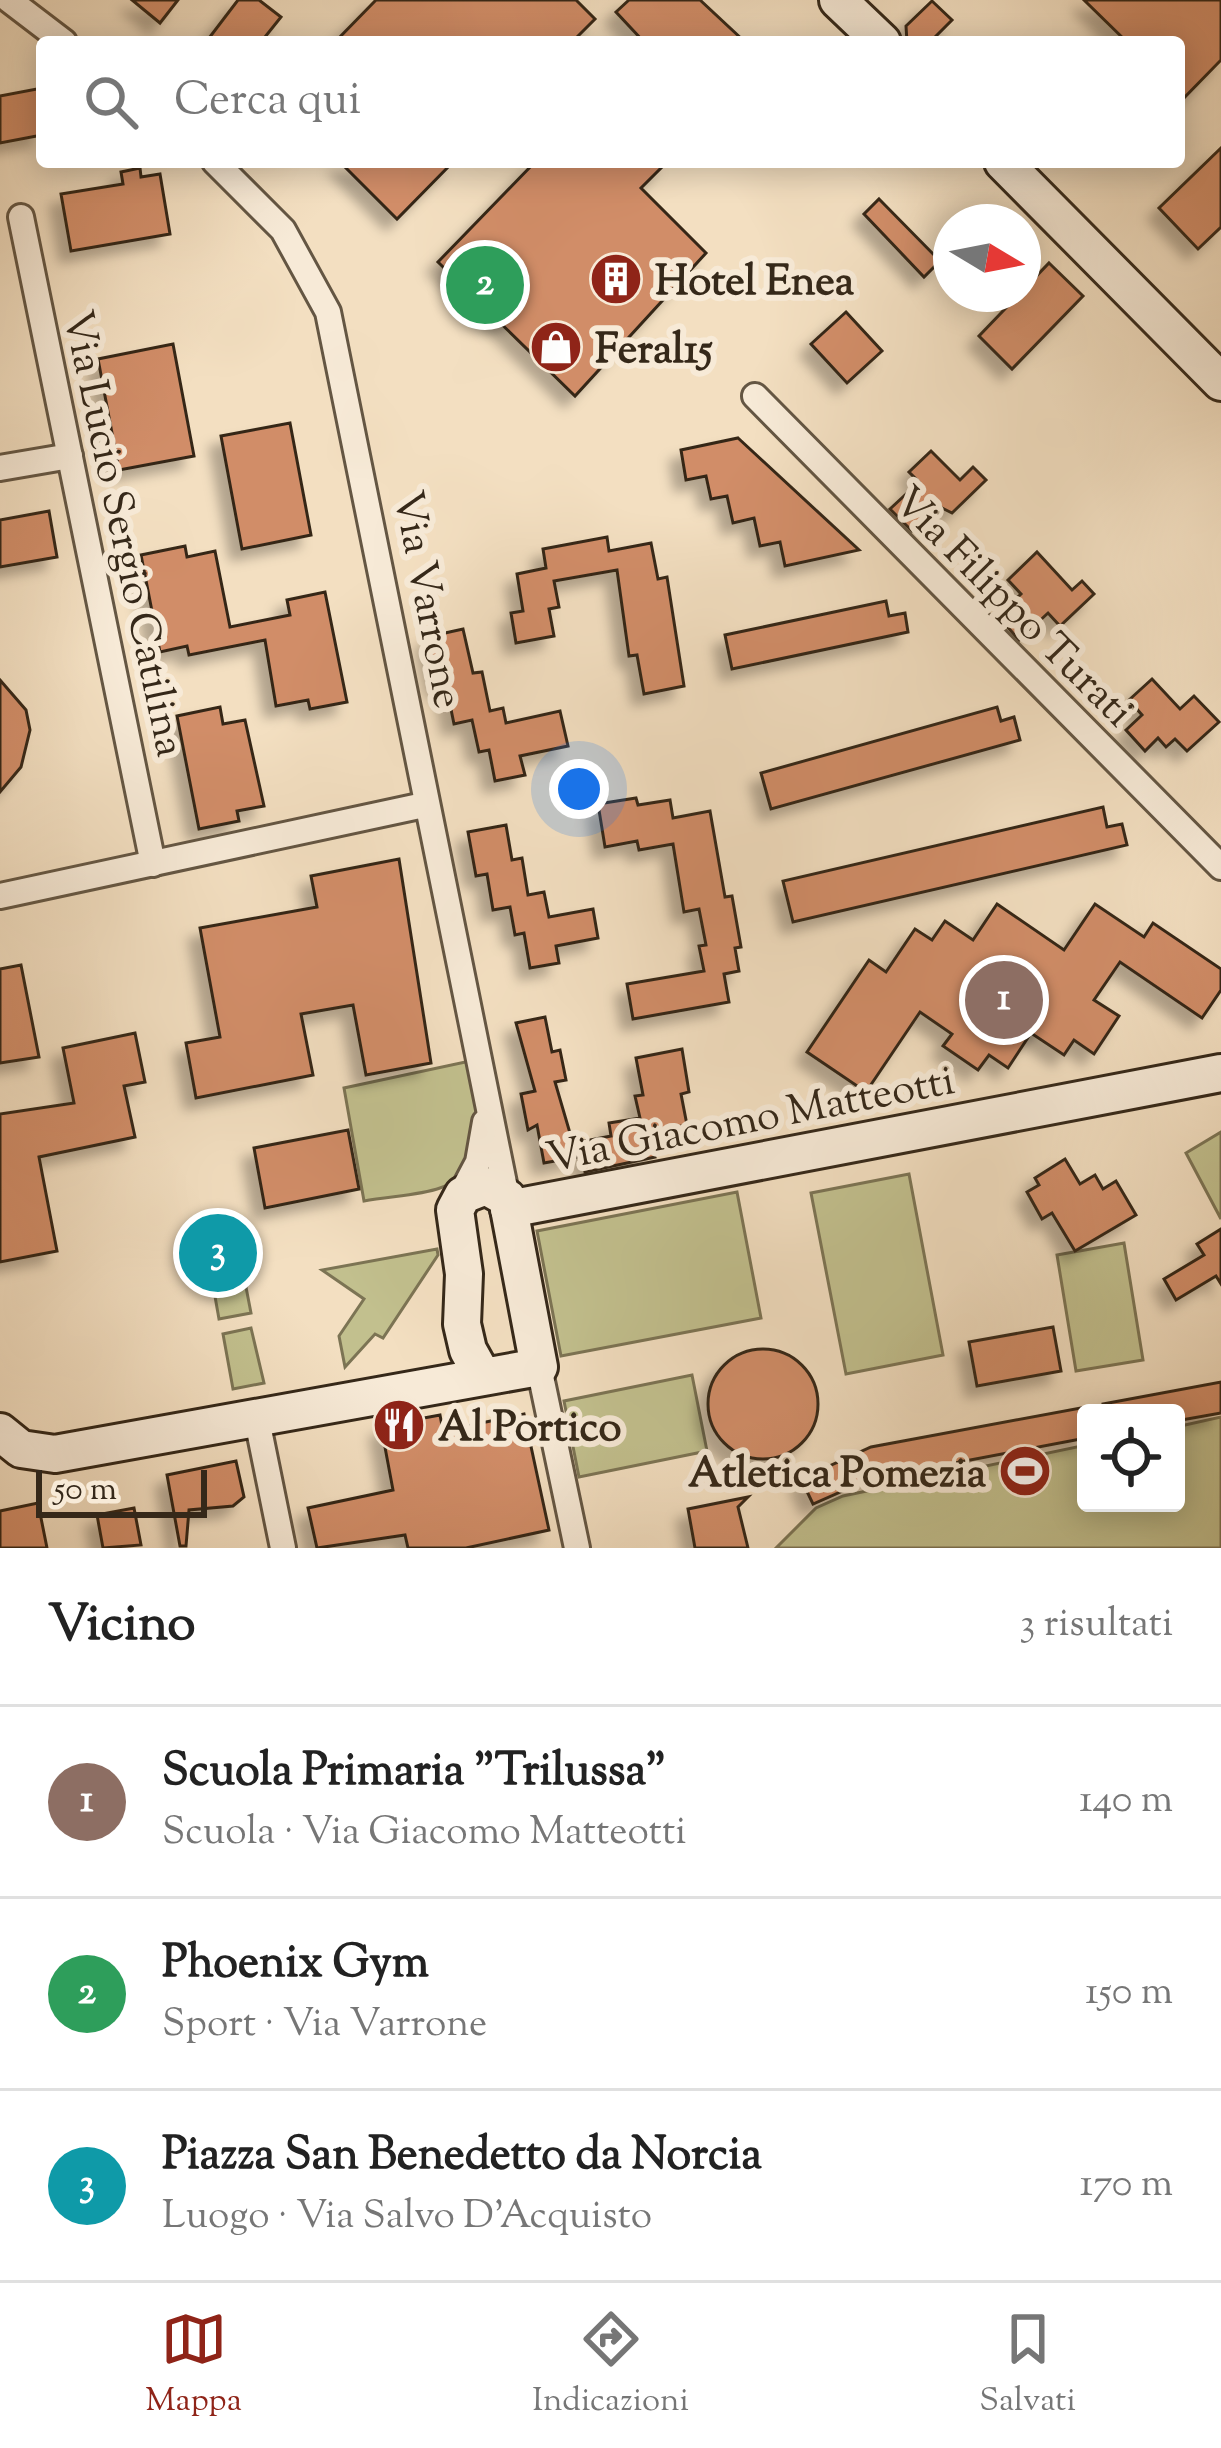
<!DOCTYPE html>
<html lang="it">
<meta charset="utf-8">
<style>
:root{--surface:#fff;--page:#f2f2f2;--text:#222;--muted:#767676;--line:#e0e0e0;--accent:#8f2418}
body{margin:0;font-family:"Sorts Mill Goudy",serif;background:var(--page);color:var(--text)}
.controls{position:absolute;right:36px;bottom:36px;display:grid;overflow:hidden;border-radius:12px;box-shadow:0 6px 30px #0003}
.controls button{width:108px;height:108px;display:grid;place-items:center;padding:0;border:0;border-bottom:3px solid var(--line);background:var(--surface);color:var(--text);font:60px sans-serif}
.compass{position:absolute;left:933px;top:204px;width:108px;height:108px;border-radius:50%;background:var(--surface);box-shadow:0 6px 30px #0003;rotate:100deg}
.scale{position:absolute;left:36px;bottom:30px;width:171px;box-sizing:border-box;padding-left:12px;border:6px solid #352819;border-top:0;font-size:33px;line-height:42px;white-space:nowrap;color:#352819;-webkit-text-stroke:9px #f7ead7;paint-order:stroke}
.you{position:absolute;left:579px;top:789px;width:42px;height:42px;margin:-30px;border:9px solid #fff;border-radius:50%;background:#1a73e8;box-shadow:0 0 0 18px #1a73e833}
.badge{display:grid;place-items:center;width:78px;height:78px;border-radius:50%;background:var(--accent);color:#fff;font-size:39px;font-weight:700}
.pin{position:absolute;translate:-50% -50%;border:6px solid #fff;box-shadow:0 3px 12px #0006}
.list{margin:0;padding:0;list-style:none}
h2{display:flex;justify-content:space-between;align-items:center;height:156px;margin:0;padding:0 48px;font-size:51px}
h2 small{font-size:39px;font-weight:400;color:var(--muted)}
.list li{display:grid;grid-template-columns:78px 1fr auto;gap:36px;align-items:center;box-sizing:border-box;height:192px;padding:0 48px;border-top:3px solid var(--line)}
.list b{display:block;font-size:45px;white-space:nowrap}
.list p{margin:0;font-size:39px;white-space:nowrap;color:var(--muted)}
.list em{font-size:39px;font-style:normal;color:var(--muted)}
.icon{flex:none;width:66px;height:66px;fill:none;stroke:currentColor;stroke-width:2;stroke-linecap:round;stroke-linejoin:round}
.map{position:relative;flex:none;width:1221px;height:1548px;overflow:hidden}
.search{position:absolute;background:var(--surface);box-shadow:0 6px 30px #0003;left:36px;right:36px;top:36px;height:132px;display:flex;align-items:center;gap:30px;box-sizing:border-box;padding:0 42px;border-radius:12px;color:var(--muted);font-size:45px}
.sheet{height:732px;background:var(--surface)}
nav{display:flex;justify-content:space-around;align-items:center;box-sizing:border-box;height:168px;border-top:3px solid var(--line);background:var(--surface);font-size:33px;color:var(--muted)}
nav a{display:grid;justify-items:center;gap:6px}
nav .on{color:var(--accent)}
.map>svg:first-child{display:block}
.green{fill:#c2c08e;stroke:#7c7454;stroke-width:3}
.building{fill:#d18d68;stroke:#352819;stroke-width:3;filter:url(#shadow)}
.lines{fill:none;stroke-linecap:round;stroke-linejoin:round}
.street-casing{stroke:#645643;stroke-width:30}
.secondary-casing{stroke:#352819;stroke-width:42}
.street{stroke:#f7ead7;stroke-width:24}
.secondary{stroke:#f7ead7;stroke-width:36}
.labels{text-anchor:middle;stroke-width:12;stroke-linejoin:round;paint-order:stroke}
.poi-label{font-size:42px;font-weight:bold;fill:#352819;stroke:#f7ead7;text-anchor:start}
.street-label{font-size:42px;fill:#352819;stroke:#f7ead7}
</style>
<div class="map">
<svg width="1221" height="1548" viewBox="0 0 1221 1548">
<defs>
<filter id="shadow"><feDropShadow dx="-11" dy="11" stdDeviation="6" flood-color="#0004"/></filter>
</defs>
<rect width="100%" height="100%" fill="#f3dfc1"/>
<filter id="stains"><feTurbulence type="fractalNoise" baseFrequency=".00167" numOctaves="4"/><feColorMatrix values="0 0 0 0 .2 0 0 0 0 .09 0 0 0 0 .02 0 0 0 .5 -.17"/></filter>
<radialGradient id="worn" r=".72"><stop offset=".6" stop-color="#630" stop-opacity="0"/><stop offset="1" stop-color="#630" stop-opacity=".3"/></radialGradient>
<g class="green">
<path d="M470 1061C477 1099 492 1172 440 1188 418 1196 388 1196 364 1201L344 1088Z"/>
<polygon points="1221,1132 1221,1219 1186,1153"/>
<polygon points="909,1174 943,1355 846,1374 811,1193"/>
<polygon points="737,1192 761,1318 561,1356 537,1231"/>
<polygon points="1124,1243 1143,1360 1076,1371 1057,1255"/>
<polygon points="437,1249 438,1255 383,1338 375,1334 345,1367 339,1336 364,1299 322,1270"/>
<polygon points="239,1251 251,1313 219,1319 208,1257"/>
<polygon points="251,1328 264,1383 233,1389 223,1334"/>
<polygon points="692,1375 707,1451 579,1477 564,1401"/>
<polygon points="1221,1417 1221,1548 776,1548 816,1508 843,1496 1086,1445 1086,1503 1176,1503 1176,1427"/>
</g>
<g class="building">
<polygon points="132,0 178,0 160,23"/>
<polygon points="238,0 259,0 281,17 261,42 206,42"/>
<polygon points="376,0 576,0 595,19 572,42 335,42"/>
<polygon points="629,0 700,0 745,42 644,42 616,12"/>
<polygon points="1084,0 1221,0 1221,60 1179,103 1179,42 1127,42"/>
<polygon points="932,1 952,20 930,42 907,42 906,26"/>
<polygon points="42,88 42,135 0,143 0,96"/>
<polygon points="1221,148 1221,227 1198,249 1159,208"/>
<polygon points="340,162 453,162 397,219"/>
<polygon points="535,162 667,162 641,188 706,253 575,396 438,262"/>
<polygon points="140,168 141,177 160,174 170,234 71,251 61,194 123,184 121,172"/>
<polygon points="879,199 940,261 924,277 864,214"/>
<polygon points="1049,263 1083,296 1012,369 979,336"/>
<polygon points="846,312 882,351 847,383 811,344"/>
<polygon points="173,344 194,456 119,470 98,359"/>
<polygon points="290,423 311,535 242,549 221,436"/>
<polygon points="738,438 859,550 785,566 780,542 760,546 754,518 733,523 727,496 711,499 706,476 686,480 681,450"/>
<polygon points="931,451 960,480 973,467 986,480 952,513 938,506 912,531 890,509 919,482 909,472"/>
<polygon points="49,511 57,557 0,567 0,520"/>
<polygon points="607,537 609,551 651,543 658,579 667,577 684,686 644,694 637,655 629,656 617,570 554,581 559,607 549,609 554,636 516,643 511,613 523,611 517,574 546,568 543,549"/>
<polygon points="185,546 187,557 215,551 230,627 290,615 287,600 325,592 347,702 310,709 308,700 276,706 265,640 189,655 187,646 160,652 141,555"/>
<polygon points="1037,552 1072,590 1082,581 1094,594 1060,626 1048,613 1019,640 998,616 1021,594 1008,580"/>
<polygon points="886,601 889,616 905,613 908,632 732,669 725,635"/>
<polygon points="463,629 473,673 482,672 490,711 503,708 506,723 560,711 568,746 520,756 525,775 495,781 489,750 479,752 472,720 454,724 446,685 438,687 427,637"/>
<polygon points="1152,679 1180,709 1194,696 1219,722 1187,751 1175,739 1166,747 1158,738 1145,751 1126,730 1142,715 1129,700"/>
<polygon points="0,680 26,710 30,730 21,767 0,792"/>
<polygon points="220,707 223,724 245,720 264,806 237,811 239,821 199,829 177,716"/>
<polygon points="997,707 1001,721 1014,717 1020,740 771,809 761,773"/>
<polygon points="636,798 638,805 670,800 673,818 710,811 725,897 732,896 741,947 735,948 739,971 724,974 729,1002 633,1019 627,984 704,971 699,946 706,945 699,909 684,912 673,844 639,850 637,841 605,847 598,804"/>
<polygon points="1103,807 1107,827 1122,824 1127,845 793,922 783,881"/>
<polygon points="506,825 512,860 522,858 528,895 544,892 549,917 593,909 598,938 556,946 559,963 530,968 524,933 515,935 510,907 493,910 487,874 476,876 468,832"/>
<polygon points="399,859 431,1063 366,1075 353,1005 301,1014 313,1075 196,1098 186,1043 220,1037 200,928 317,907 311,876"/>
<polygon points="997,904 1064,950 1095,904 1144,937 1153,923 1221,969 1221,990 1202,1018 1120,962 1094,1000 1119,1016 1094,1054 1074,1040 1064,1055 1031,1033 1008,1068 989,1055 978,1070 943,1046 952,1034 920,1012 866,1092 807,1052 869,960 886,972 915,929 932,940 945,921 973,940"/>
<polygon points="21,965 39,1057 0,1063 0,969"/>
<polygon points="545,1017 552,1052 560,1050 566,1080 555,1082 577,1157 544,1163 537,1125 528,1130 521,1094 535,1091 516,1023"/>
<polygon points="135,1033 145,1082 124,1086 135,1137 39,1157 57,1251 0,1262 0,1114 74,1103 63,1048"/>
<polygon points="682,1049 689,1092 681,1094 687,1125 650,1132 655,1157 585,1172 580,1142 611,1136 609,1123 640,1118 635,1096 643,1095 636,1058"/>
<polygon points="348,1130 359,1189 265,1208 254,1148"/>
<polygon points="1065,1159 1080,1184 1095,1175 1103,1189 1116,1181 1136,1215 1075,1251 1052,1213 1042,1219 1027,1192 1039,1185 1035,1178"/>
<polygon points="1221,1229 1221,1284 1216,1276 1176,1300 1164,1279 1204,1255 1197,1244"/>
<polygon points="1053,1327 1061,1371 977,1386 969,1342"/>
<circle cx="763" cy="1404" r="55"/>
<polygon points="1221,1382 1221,1413 1176,1421 1176,1413 1104,1413 1103,1404"/>
<polygon points="1086,1407 1086,1438 870,1479 813,1504 801,1479 871,1447"/>
<polygon points="524,1414 549,1530 466,1548 408,1548 405,1535 317,1548 308,1508 393,1490 381,1426 440,1415 443,1431"/>
<polygon points="236,1461 244,1497 233,1506 189,1510 186,1546 180,1546 167,1475"/>
<polygon points="748,1497 738,1507 748,1548 695,1548 688,1509"/>
<polygon points="38,1503 47,1548 0,1548 0,1511"/>
<polygon points="134,1508 141,1545 103,1548 97,1515"/>
</g>
<g class="lines">
<g class="street-casing">
<g id="street">
<polyline points="9,0 64,42"/>
<polyline points="215,162 283,230 328,312 507,1198"/>
<polyline points="21,217 153,864"/>
<polyline points="755,396 1221,867"/>
<polyline points="0,468 70,456"/>
<polyline points="0,896 424,805"/>
<polyline points="460,1196 478,1162 485,1122"/>
<polyline points="539,1367 577,1548"/>
<polyline points="257,1420 283,1548"/>
</g>
</g>
<g class="secondary-casing">
<g id="secondary">
<polyline points="838,0 882,42"/>
<polyline points="1003,162 1221,382"/>
<polyline points="509,1209 1221,1073"/>
<polyline points="0,1432 21,1449 55,1454 539,1367 507,1198 486,1186 463,1195 455,1210 464,1274 462,1324 468,1350 483,1377"/>
</g>
</g>
<use href="#street" class="street"/>
<use href="#secondary" class="secondary"/>
</g>
<defs>
<g id="building-disc" transform="scale(2.7)"><circle r="9.5" fill="#8f2418" stroke="#f7ead7"/><path d="M-4-6H4V6H1V3H-1V6H-4ZM-2.5-4.3h1.7v1.8h-1.7ZM.8-4.3h1.7v1.8H.8ZM-2.5-1h1.7V.8h-1.7ZM.8-1h1.7V.8H.8Z" fill="#fff"/></g>
<g id="shop-disc" transform="scale(2.7)"><circle r="9.5" fill="#8f2418" stroke="#f7ead7"/><path d="M-5-2.5h2.3a2.7 3.5 0 0 1 5.4 0H5L5.5 6h-11ZM-1.5-2.5h3a1.5 2.3 0 0 0-3 0Z" fill="#fff"/></g>
<g id="restaurant-disc" transform="scale(2.7)"><circle r="9.5" fill="#8f2418" stroke="#f7ead7"/><path d="M-5-6h1v4h1v-4h1v4h1v-4h1v5L-1.5 .5V6h-2V.5L-5-1ZM5-6V6H3V1.5H1.5Q1.5-4 5-6Z" fill="#fff"/></g>
<g id="stadium-disc" transform="scale(2.7)"><circle r="9.5" fill="#8f2418" stroke="#f7ead7"/><path d="M0-5a6.5 5 0 1 0 0 10a6.5 5 0 1 0 0-10ZM-3.5-1.8h7v3.6h-7Z" fill="#fff"/></g>
</defs>
<g fill-rule="evenodd">
<use href="#building-disc" x="616" y="279"/>
<use href="#shop-disc" x="556" y="347"/>
<use href="#restaurant-disc" x="399" y="1425"/>
<use href="#stadium-disc" x="1025" y="1471"/>
</g>
<g class="labels">
<g class="poi-label">
<text x="655" y="294">Hotel Enea</text>
<text x="595" y="362">Feral15</text>
<text x="438" y="1440">Al Portico</text>
<text x="986" y="1486" text-anchor="end">Atletica Pomezia</text>
</g>
<g class="street-label">
<text transform="translate(126 533) rotate(78)" y="15">Via Lucio Sergio Catilina</text>
<text transform="translate(430 599) rotate(79)" y="15">Via Varrone</text>
<text transform="translate(1015 605) rotate(45)" y="15">Via Filippo Turati</text>
<text transform="translate(750 1117) rotate(-11)" y="15">Via Giacomo Matteotti</text>
</g>
</g>
<rect width="100%" height="100%" filter="url(#stains)"/>
<rect width="100%" height="100%" fill="url(#worn)"/>
</svg>
<div class="controls">
<button><svg class="icon" aria-label="locate" viewBox="0 0 24 24"><circle cx="12" cy="12" r="6"/><path d="M12 2v4M12 18v4M2 12h4M18 12h4"/></svg></button>
</div>
<svg class="compass" viewBox="-18 -18 36 36"><path d="M0-13l5 13h-10z" fill="#e53935"/><path d="M0 13l5-13h-10z" fill="#767676"/></svg>
<div class="scale">50 m</div>
<div class="you"></div>
<div class="pin badge" style="left:1004px;top:1000px;background:#8d6e63">1</div>
<div class="pin badge" style="left:485px;top:285px;background:#2e9e5b">2</div>
<div class="pin badge" style="left:218px;top:1253px;background:#0f9aa8">3</div>
<div class="search"><svg class="icon" aria-label="search" viewBox="0 0 24 24"><circle cx="10" cy="10" r="6"/><path d="M15 15l6 6"/></svg>Cerca qui</div>
</div>
<section class="sheet">
<h2>Vicino<small>3 risultati</small></h2>
<ul class="list">
<li><span class="badge" style="background:#8d6e63">1</span><div><b>Scuola Primaria &quot;Trilussa&quot;</b><p>Scuola · Via Giacomo Matteotti</p></div><em>140 m</em></li>
<li><span class="badge" style="background:#2e9e5b">2</span><div><b>Phoenix Gym</b><p>Sport · Via Varrone</p></div><em>150 m</em></li>
<li><span class="badge" style="background:#0f9aa8">3</span><div><b>Piazza San Benedetto da Norcia</b><p>Luogo · Via Salvo D'Acquisto</p></div><em>170 m</em></li>
</ul>
</section>
<nav>
<a class="on"><svg class="icon" aria-label="map" viewBox="0 0 24 24"><path d="M3 6l6-2 6 2 6-2v14l-6 2-6-2-6 2zM9 4v14M15 6v14"/></svg>Mappa</a>
<a><svg class="icon" aria-label="directions" viewBox="0 0 24 24"><path d="M12 3l9 9-9 9-9-9zM9 14v-3h6M13 9l2 2-2 2"/></svg>Indicazioni</a>
<a><svg class="icon" aria-label="saved" viewBox="0 0 24 24"><path d="M7 4h10v16l-5-4-5 4z"/></svg>Salvati</a>
</nav>
